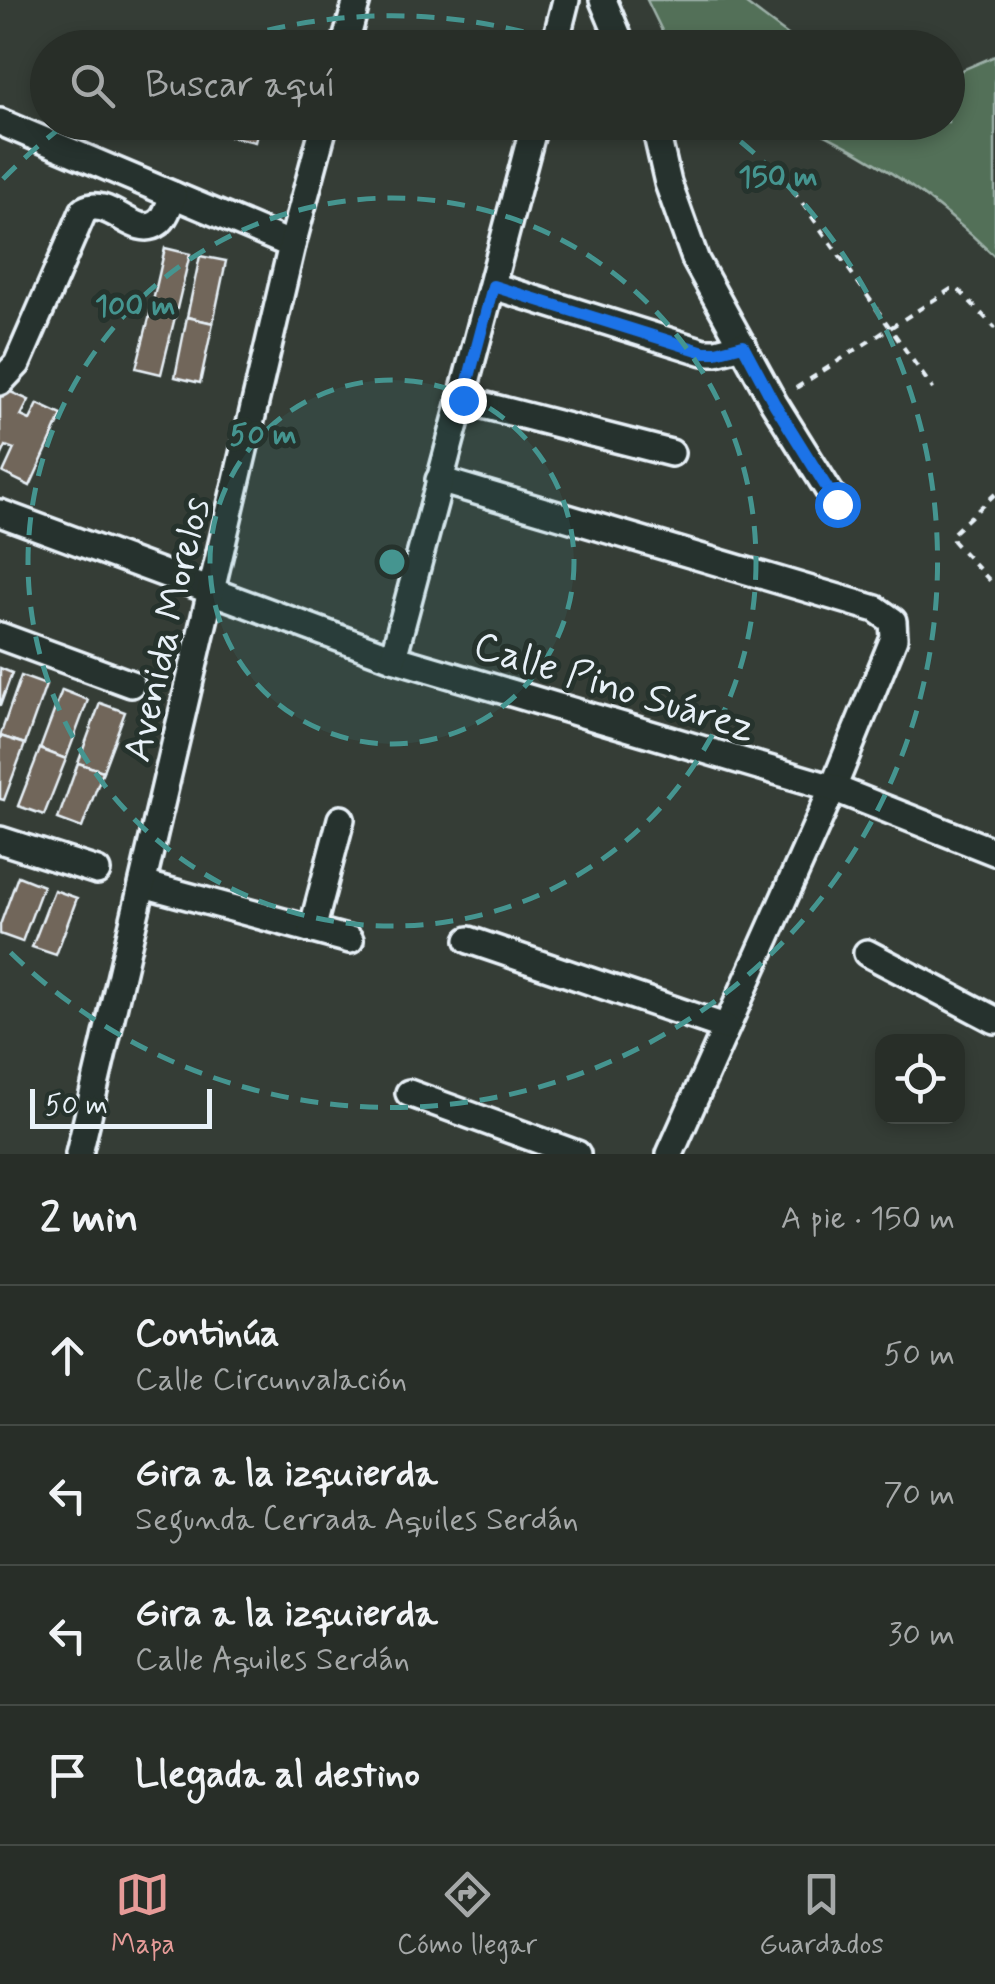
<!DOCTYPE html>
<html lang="es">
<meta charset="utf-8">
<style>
:root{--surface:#282e28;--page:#303630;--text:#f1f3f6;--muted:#a5a8a8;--line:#444a45;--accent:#e69b98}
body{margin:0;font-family:Mynerve,sans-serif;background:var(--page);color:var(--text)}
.controls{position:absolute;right:30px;bottom:30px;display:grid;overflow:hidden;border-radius:20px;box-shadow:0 5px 15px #0003}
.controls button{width:90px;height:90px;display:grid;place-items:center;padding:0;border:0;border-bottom:2px solid var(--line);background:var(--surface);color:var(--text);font:50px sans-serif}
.scale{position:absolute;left:30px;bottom:25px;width:182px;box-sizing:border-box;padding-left:10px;border:5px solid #e8f1f8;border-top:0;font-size:28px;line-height:35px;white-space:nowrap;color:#e8f1f8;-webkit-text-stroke:8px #26332d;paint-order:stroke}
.stop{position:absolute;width:30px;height:30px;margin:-22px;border:8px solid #1a73e8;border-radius:50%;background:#fff}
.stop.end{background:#1a73e8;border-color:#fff;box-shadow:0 2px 10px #0008}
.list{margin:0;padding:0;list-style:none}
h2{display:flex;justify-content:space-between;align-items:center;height:130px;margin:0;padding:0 40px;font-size:42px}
h2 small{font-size:32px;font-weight:400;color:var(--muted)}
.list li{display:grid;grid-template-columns:65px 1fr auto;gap:30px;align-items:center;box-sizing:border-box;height:140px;padding:0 40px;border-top:2px solid var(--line)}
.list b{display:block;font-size:38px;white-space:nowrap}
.list p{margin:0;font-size:32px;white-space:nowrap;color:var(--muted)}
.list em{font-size:32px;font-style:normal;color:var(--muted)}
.icon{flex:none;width:55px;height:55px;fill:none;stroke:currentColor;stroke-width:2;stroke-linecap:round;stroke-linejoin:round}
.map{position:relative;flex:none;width:995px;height:1154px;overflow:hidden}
.search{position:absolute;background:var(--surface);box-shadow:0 5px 15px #0003;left:30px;right:30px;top:30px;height:110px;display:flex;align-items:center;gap:25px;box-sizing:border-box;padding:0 35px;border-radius:55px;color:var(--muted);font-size:38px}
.sheet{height:690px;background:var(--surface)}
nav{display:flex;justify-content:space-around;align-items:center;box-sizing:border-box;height:140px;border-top:2px solid var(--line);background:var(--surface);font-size:28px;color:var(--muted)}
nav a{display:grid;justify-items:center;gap:5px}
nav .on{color:var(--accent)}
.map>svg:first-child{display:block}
.green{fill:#527058;stroke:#9db0a8;stroke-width:2.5}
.building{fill:#71665a;stroke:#e8f1f8;stroke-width:2.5}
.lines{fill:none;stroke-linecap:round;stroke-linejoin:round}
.minor-casing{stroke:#e8f1f8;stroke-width:32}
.path{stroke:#e8f1f8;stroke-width:4;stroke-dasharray:8 8;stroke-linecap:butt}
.minor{stroke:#26332d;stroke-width:25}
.route{stroke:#1a73e8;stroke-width:12}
.ring{fill:none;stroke:#459590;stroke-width:5;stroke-dasharray:18 12}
.labels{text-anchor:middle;stroke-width:10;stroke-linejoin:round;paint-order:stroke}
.street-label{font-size:40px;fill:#e8f1f8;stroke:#26332d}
.centre{fill:#459590;stroke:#26332d;stroke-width:5}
.ring-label{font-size:30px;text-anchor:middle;font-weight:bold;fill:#459590;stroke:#26332d;stroke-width:10;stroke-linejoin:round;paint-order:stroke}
</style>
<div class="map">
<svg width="995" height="1154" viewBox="0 0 995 1154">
<rect width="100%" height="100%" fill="#353d36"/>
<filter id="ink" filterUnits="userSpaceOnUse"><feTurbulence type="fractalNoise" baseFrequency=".01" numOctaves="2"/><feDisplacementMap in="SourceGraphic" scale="20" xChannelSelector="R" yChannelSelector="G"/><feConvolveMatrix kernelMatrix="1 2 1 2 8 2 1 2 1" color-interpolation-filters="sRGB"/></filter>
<g filter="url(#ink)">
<g class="green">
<polygon points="647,0 741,0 792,38 829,47 670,47"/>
<path d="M995 56V257C939 202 872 155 800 123L948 122V76Z"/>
</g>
<g class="building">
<polygon points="192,122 218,122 216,132 191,127"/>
<polygon points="228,122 260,122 255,142 225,135"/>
<polygon points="165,248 190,254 175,317 151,310"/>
<polygon points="200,256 226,261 213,323 187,317"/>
<polygon points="151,310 175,317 161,374 136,368"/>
<polygon points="187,317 213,323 200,383 175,377"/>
<polygon points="4,389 29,400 21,416 30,420 38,404 62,415 30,486 3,473 14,449 6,446 0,459 0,398"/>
<polygon points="0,668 12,673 0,706"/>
<polygon points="21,676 46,685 25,744 0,736"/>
<polygon points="62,690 88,700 66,759 40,749"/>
<polygon points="100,703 125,712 103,771 78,763"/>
<polygon points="0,736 25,744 4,800 0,799"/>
<polygon points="40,749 66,759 44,815 18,806"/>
<polygon points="78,763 103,771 82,828 58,819"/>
<polygon points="18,876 43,886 22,942 0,934 0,925"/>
<polygon points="54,890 77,898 56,955 32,947"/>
</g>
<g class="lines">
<g class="minor-casing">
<g id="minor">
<polyline points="603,0 623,48"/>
<polyline points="344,48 357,0"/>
<polyline points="554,48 566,0"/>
<polyline points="0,122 292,245"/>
<polyline points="654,122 668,183 696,261 774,403 837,504"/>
<polyline points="493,286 704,352 716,352 743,345"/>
<path d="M0 382 17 364 84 210C109 195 135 240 158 223 166 218 170 203 173 195"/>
<polyline points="463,400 671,453"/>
<polyline points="439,480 876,609 893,621 894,638 833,788 670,1154"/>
<polyline points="0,513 393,658 833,788 995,852"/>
<polyline points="0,636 131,684"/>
<polyline points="393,658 535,122"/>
<polyline points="0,840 97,871"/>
<polyline points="143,884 350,940"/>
<polyline points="312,930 341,819"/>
<polyline points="469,940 725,1027"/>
<polyline points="867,953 995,1020"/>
<polyline points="409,1093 577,1154"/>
<polyline points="79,1154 292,245 325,122"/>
</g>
</g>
<g class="path">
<polyline points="793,190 933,389"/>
<polyline points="796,388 951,289 959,290 995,328"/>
<polyline points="995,494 952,534 953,541 995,586"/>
</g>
<use href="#minor" class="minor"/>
</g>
</g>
<g class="lines" filter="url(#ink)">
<polyline class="route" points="463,400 493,286 704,352 716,352 743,345 774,403 837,504"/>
</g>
<circle cx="392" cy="562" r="182" fill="#459590" fill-opacity=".12"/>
<g class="ring">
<circle cx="392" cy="562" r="182"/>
<circle cx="392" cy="562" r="364"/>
<path d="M3 179A546 546 0 0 1 67 123M210 47A546 546 0 0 1 574 47M717 123A546 546 0 1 1 3 945"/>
</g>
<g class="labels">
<g class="street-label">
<text transform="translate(165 629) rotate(-77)" y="14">Avenida Morelos</text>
<text transform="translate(615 685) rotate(17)" y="14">Calle Pino Suárez</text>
</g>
</g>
<circle cx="392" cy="562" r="15" class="centre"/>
<g class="ring-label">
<text x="778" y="186">150 m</text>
<text x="135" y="315">100 m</text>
<text x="263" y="444">50 m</text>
</g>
</svg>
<div class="controls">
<button><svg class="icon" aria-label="locate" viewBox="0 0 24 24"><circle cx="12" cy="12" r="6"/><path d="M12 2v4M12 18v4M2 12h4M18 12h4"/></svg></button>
</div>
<div class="scale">50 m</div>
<div class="stop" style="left:837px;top:504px"></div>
<div class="stop end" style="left:463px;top:400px"></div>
<div class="search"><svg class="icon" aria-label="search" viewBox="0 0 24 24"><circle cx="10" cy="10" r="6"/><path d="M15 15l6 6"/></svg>Buscar aquí</div>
</div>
<section class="sheet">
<h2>2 min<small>A pie · 150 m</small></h2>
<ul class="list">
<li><svg class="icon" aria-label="ahead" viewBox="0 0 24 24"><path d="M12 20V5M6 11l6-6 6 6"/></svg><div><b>Continúa</b><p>Calle Circunvalación</p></div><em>50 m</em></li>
<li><svg class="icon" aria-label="left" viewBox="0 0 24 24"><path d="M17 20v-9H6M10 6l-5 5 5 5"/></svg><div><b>Gira a la izquierda</b><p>Segunda Cerrada Aquiles Serdán</p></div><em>70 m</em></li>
<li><svg class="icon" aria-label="left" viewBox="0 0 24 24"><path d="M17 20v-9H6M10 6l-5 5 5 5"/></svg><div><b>Gira a la izquierda</b><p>Calle Aquiles Serdán</p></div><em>30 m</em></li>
<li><svg class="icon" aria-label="arrive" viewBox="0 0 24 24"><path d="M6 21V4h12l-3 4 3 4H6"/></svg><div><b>Llegada al destino</b></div></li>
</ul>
</section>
<nav>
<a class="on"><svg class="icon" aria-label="map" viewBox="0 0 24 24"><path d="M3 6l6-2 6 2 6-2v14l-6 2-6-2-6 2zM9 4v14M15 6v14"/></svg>Mapa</a>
<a><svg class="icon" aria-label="directions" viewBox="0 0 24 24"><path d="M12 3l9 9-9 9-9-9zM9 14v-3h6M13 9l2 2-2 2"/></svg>Cómo llegar</a>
<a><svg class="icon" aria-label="saved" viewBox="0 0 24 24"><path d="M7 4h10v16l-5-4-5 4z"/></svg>Guardados</a>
</nav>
